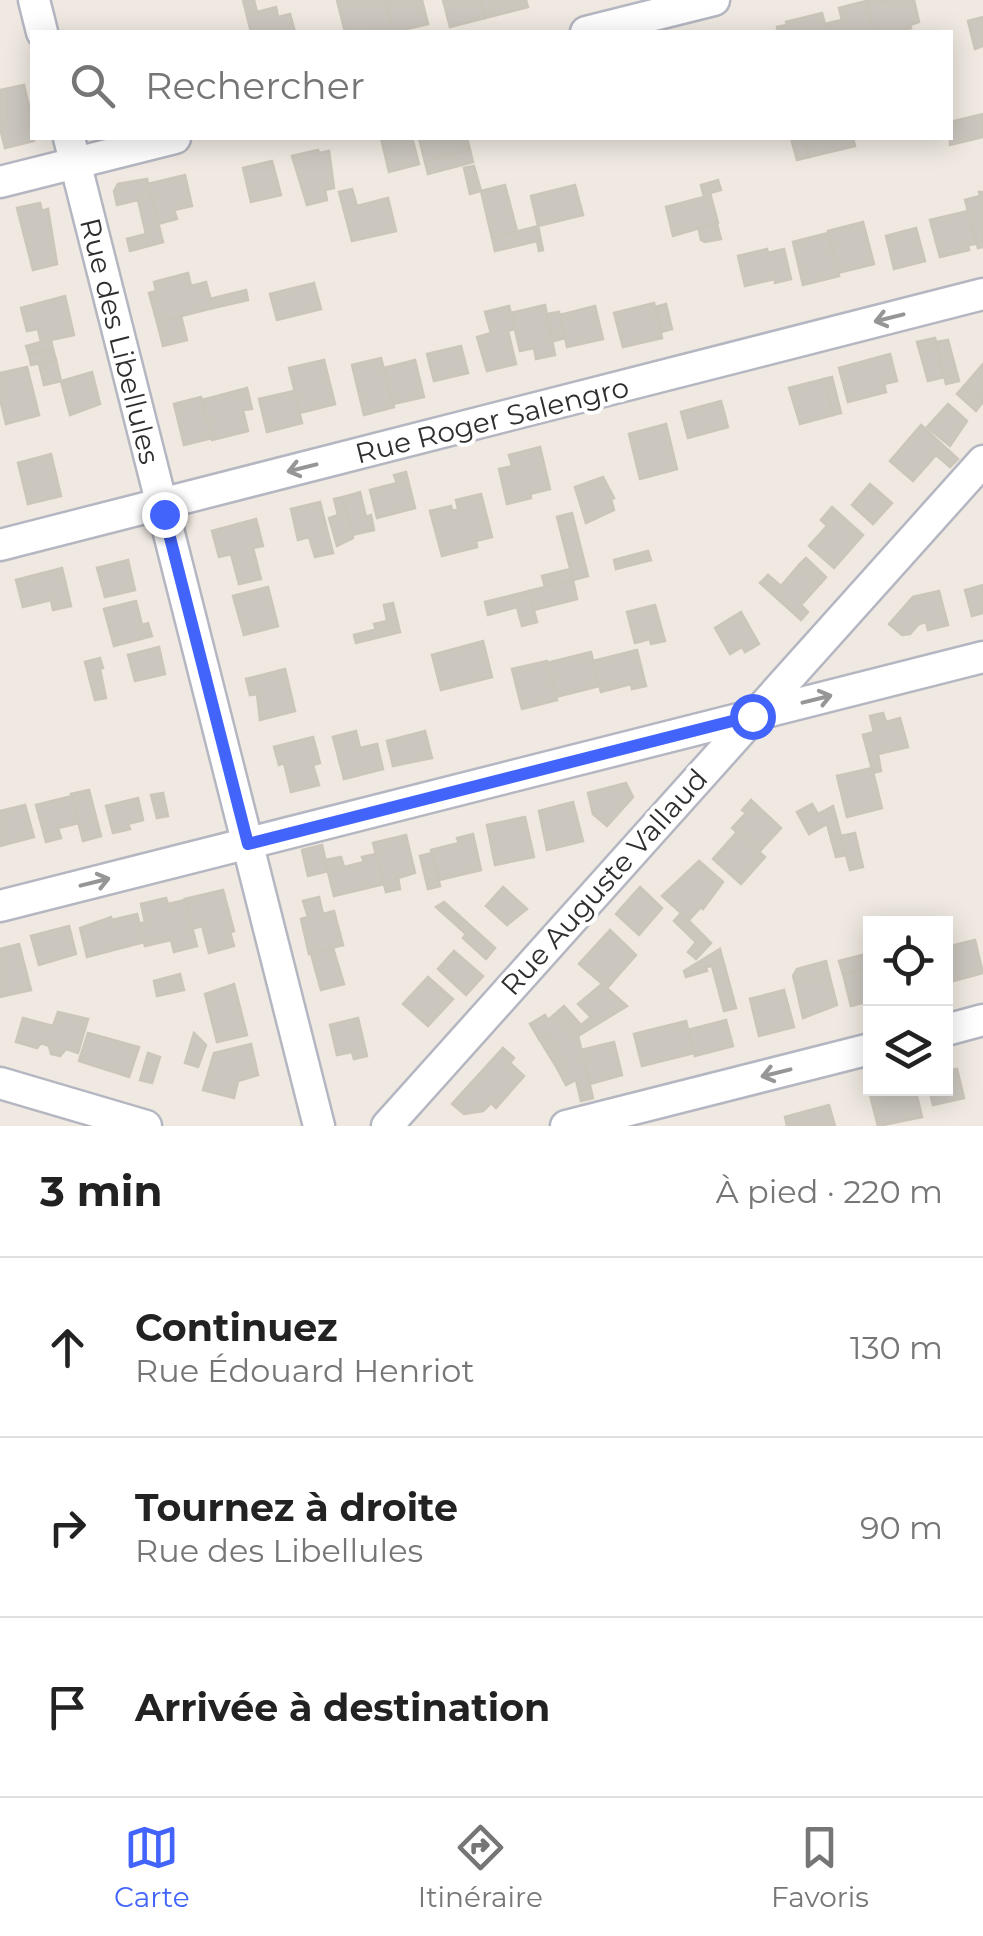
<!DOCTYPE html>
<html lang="fr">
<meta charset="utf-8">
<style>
:root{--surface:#fff;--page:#f6f6f6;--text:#222;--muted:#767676;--line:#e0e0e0;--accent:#4264fb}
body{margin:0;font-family:Montserrat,sans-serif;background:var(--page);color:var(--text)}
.controls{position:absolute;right:30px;bottom:30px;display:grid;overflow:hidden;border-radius:0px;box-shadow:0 5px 25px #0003}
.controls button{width:90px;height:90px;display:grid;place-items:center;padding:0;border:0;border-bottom:2px solid var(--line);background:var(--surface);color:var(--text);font:50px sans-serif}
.stop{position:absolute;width:30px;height:30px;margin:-22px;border:8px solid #4264fb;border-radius:50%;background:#fff}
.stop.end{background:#4264fb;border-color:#fff;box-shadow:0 2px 10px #0008}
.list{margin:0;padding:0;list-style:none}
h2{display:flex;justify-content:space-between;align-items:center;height:130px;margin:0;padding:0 40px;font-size:42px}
h2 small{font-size:32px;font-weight:400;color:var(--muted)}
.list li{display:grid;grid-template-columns:65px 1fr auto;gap:30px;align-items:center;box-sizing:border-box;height:180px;padding:0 40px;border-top:2px solid var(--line)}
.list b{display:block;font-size:38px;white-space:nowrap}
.list p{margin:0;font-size:32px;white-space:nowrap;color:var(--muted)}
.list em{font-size:32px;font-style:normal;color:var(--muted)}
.icon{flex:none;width:55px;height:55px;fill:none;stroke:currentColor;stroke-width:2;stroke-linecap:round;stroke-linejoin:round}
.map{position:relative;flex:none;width:983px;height:1126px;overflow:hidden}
.search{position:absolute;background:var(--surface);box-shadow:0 5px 25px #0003;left:30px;right:30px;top:30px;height:110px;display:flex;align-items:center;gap:25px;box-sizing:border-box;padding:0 35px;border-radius:0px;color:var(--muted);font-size:38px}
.sheet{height:670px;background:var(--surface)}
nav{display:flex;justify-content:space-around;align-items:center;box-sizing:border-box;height:140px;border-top:2px solid var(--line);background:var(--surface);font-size:28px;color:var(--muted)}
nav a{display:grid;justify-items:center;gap:5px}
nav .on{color:var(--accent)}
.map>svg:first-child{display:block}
.building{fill:#cbc7bf;stroke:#cbc5ba;stroke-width:2.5}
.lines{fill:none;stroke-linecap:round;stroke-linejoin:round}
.minor-casing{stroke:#b4b7c1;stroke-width:35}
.minor{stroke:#fff;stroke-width:30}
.oneway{stroke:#969696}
.route{stroke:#4264fb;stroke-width:12}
.labels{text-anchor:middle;stroke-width:8;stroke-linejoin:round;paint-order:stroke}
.street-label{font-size:28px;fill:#2e2e2e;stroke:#fff}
</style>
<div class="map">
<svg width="983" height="1126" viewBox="0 0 983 1126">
<rect width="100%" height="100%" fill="#efe9e1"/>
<g class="building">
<polygon points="243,0 254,0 257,12 276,7 278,17 290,14 295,32 251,32"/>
<polygon points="337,0 385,0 393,29 345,32"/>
<polygon points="385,0 422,0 428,24 394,32"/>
<polygon points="443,0 480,0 485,18 450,27"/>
<polygon points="480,0 526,0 528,7 485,18"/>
<polygon points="914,0 919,22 910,25 911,28 894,32 874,32 866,1"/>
<polygon points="866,1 874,32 827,32 825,24 842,20 839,8"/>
<polygon points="822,13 827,32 778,32 777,27 787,25 786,22"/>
<polygon points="983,17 983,46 975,49 968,21"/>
<polygon points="24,85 32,118 32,138 35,138 34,141 5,148 0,128 0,90"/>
<polygon points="983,114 983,137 950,145 950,122"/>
<polygon points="381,138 412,138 419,164 389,172"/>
<polygon points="419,138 467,138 470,150 425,162"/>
<polygon points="791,138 804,138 809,157 797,160"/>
<polygon points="804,138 853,138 855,146 809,157"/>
<polygon points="318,150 319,153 329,151 334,188 325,190 327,200 307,205 292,156"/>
<polygon points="470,150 473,162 428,174 425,162"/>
<polygon points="272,161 281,195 251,202 243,168"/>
<polygon points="474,166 481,191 470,194 464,168"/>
<polygon points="185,175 192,206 174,210 177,219 158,224 148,184"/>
<polygon points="147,179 163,242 130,251 127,239 146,234 138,200 117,205 114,191 118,184"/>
<polygon points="718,180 721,190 710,193 718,223 673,236 666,207 704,197 701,185"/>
<polygon points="505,185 517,231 492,238 481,191"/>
<polygon points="575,185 583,215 538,226 531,196"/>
<polygon points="352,189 357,206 388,198 396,231 352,241 339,192"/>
<polygon points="979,192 983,192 983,247 978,248 965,200 980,196"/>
<polygon points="40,203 42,211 48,209 57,264 33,270 17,208"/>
<polygon points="968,211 976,244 968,245 969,250 940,257 930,220"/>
<polygon points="863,222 874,264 838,273 828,231"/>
<polygon points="717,224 721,239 705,242 701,240 699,230 701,228"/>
<polygon points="538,226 543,250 539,251 537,241 495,251 492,238"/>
<polygon points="916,228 925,261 894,269 886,236"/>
<polygon points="828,233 839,276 803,285 793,242"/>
<polygon points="767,249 768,253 784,249 791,279 775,283 775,279 745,286 738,256"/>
<polygon points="188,273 191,286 206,282 213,308 157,322 149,293 156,291 154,282"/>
<polygon points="314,283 321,309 277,320 270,294"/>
<polygon points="246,290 248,300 213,308 210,299"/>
<polygon points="65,296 74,335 51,340 53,349 29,355 26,346 41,342 38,329 27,331 21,308"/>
<polygon points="654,303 662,338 623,347 614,313"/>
<polygon points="666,304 672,329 661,332 655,307"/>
<polygon points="545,305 555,355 536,359 534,348 520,351 511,313"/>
<polygon points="509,306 515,329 508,331 516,364 487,371 477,337 491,333 485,312"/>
<polygon points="595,306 603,339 567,347 560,315"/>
<polygon points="559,312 565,338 554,341 547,314"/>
<polygon points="181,316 187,340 163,346 157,322"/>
<polygon points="935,338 944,377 928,381 917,342"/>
<polygon points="948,340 959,381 946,384 936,342"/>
<polygon points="461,346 468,373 434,381 427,354"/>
<polygon points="53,349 56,360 31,365 29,355"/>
<polygon points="890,354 897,381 884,384 886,392 848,402 839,368"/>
<polygon points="381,358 394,407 364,415 352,365"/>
<polygon points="56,360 61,381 44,385 39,364"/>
<polygon points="324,360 335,404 300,413 289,368"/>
<polygon points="415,360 424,397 393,404 384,368"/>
<polygon points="983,364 983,402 964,386"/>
<polygon points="27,367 39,415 6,424 0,399 0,373"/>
<polygon points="92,372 100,404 70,415 61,381"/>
<polygon points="832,377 841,413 833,415 824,379"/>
<polygon points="824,379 833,415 800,424 789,388"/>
<polygon points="964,386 983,402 976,411 957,394"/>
<polygon points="247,388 252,409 243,410 248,431 212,440 202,400"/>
<polygon points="294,391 302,423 267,432 259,399"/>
<polygon points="201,397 212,438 184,445 174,404"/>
<polygon points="721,401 728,427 688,438 681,412"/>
<polygon points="948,404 967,421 950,446 927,427"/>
<polygon points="666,424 677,469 640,479 629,434"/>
<polygon points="921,425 958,459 950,467 936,455 913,481 890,461"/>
<polygon points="540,447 550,489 530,494 531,498 507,504 499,469 512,466 509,455"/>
<polygon points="51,454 61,496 28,504 18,463"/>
<polygon points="406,472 415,508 377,518 370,490 397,483 394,475"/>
<polygon points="603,477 614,498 611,499 614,510 586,523 575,487"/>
<polygon points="870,484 892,503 873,524 852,505"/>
<polygon points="360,492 366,517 371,515 374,530 352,535 343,497"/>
<polygon points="481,494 492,537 476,541 477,547 442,556 430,511 451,506 452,511 458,509 456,500"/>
<polygon points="343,497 353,538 337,546 329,518 338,515 334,499"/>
<polygon points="320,502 333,553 315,557 309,537 298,540 291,509"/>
<polygon points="832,507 863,535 834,568 809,546 827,526 821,520"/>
<polygon points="572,513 588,576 573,580 557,517"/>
<polygon points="256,519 263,546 253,548 261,579 239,584 231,554 219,557 212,531"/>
<polygon points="648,551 651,560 616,569 614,560"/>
<polygon points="806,558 826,577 821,583 799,565"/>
<polygon points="128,560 135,590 105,597 97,568"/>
<polygon points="799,565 821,583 801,605 808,612 801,620 760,583 768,575 781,586"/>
<polygon points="62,568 71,606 53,610 51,600 23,607 16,580"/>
<polygon points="570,569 573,580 545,587 542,576"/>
<polygon points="573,580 577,599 534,610 529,591"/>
<polygon points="983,585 983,613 972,616 965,590"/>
<polygon points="268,587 278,626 244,635 233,596"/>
<polygon points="529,591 537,622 522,626 517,607 488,615 485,602"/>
<polygon points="939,591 948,625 928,630 926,622 919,624 910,634 902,635 889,624 913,597"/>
<polygon points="136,601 142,625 148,623 152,636 114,646 104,609"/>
<polygon points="393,603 398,624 376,630 374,624 387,621 384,605"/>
<polygon points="655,605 665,641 651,644 650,639 635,643 627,612"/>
<polygon points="741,612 759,644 745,652 742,647 730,654 715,628"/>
<polygon points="398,624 400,632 356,643 354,635"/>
<polygon points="483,641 492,677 441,690 432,655"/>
<polygon points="159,647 165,674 135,681 128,655"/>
<polygon points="637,650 646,686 632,689 631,684 601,692 593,661"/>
<polygon points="591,652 599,686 556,697 547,663"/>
<polygon points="100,658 103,668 100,669 106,698 95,700 85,662"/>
<polygon points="547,661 557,700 522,709 512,669"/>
<polygon points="285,669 295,711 260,720 257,694 250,695 246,679"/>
<polygon points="883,713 886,722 900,718 908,747 878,754 881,771 873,773 863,735 874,732 870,716"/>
<polygon points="356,731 360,748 377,744 383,769 344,779 333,737"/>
<polygon points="425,731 432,758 393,766 387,741"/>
<polygon points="313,737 320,763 313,765 319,785 291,792 284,763 279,765 274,747"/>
<polygon points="872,768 882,808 847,817 837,776"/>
<polygon points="626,783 633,797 607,826 593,814 588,793"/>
<polygon points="89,790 101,836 83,841 71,794"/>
<polygon points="163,793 168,816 157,818 151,795"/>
<polygon points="72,796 79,823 58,828 61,838 46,842 36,805"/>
<polygon points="138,798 143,820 128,824 130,829 113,833 106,806"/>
<polygon points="751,800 781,828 759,852 732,828 746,813 742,810"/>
<polygon points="573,802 583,841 547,850 539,811"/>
<polygon points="812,804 818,814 833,806 846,855 836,857 827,824 809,834 797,812"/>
<polygon points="25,805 34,837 0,846 0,811"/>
<polygon points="525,817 534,857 495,865 487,825"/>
<polygon points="737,832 765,857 741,884 713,859"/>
<polygon points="855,833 863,867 850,870 841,836"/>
<polygon points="473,834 481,870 439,880 431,850 459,843 457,838"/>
<polygon points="406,835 415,873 398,878 400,889 386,892 373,843"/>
<polygon points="322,845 328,871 308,876 302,850"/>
<polygon points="432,853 440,886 428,889 420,856"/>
<polygon points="376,854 384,884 334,896 325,860 341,857 344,867 364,862 362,857"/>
<polygon points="699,861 723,882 703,909 701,907 689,920 662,896"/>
<polygon points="503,887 527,909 507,925 486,906"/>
<polygon points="640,887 662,908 639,935 616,914"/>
<polygon points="223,890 234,931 230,932 234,946 209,953 202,926 192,929 185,899"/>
<polygon points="319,897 323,914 334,911 343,945 309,954 301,919 308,917 303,901"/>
<polygon points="166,898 168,904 185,900 197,946 174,952 171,940 145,946 139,924 145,922 141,904"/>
<polygon points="444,902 495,948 486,959 463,938 466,934 436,907"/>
<polygon points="681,913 711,943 696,959 688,952 696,942 674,921"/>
<polygon points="137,914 144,942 87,957 80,928 111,917 112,920"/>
<polygon points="69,926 76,954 39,965 31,936"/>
<polygon points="610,930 636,955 607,988 579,964"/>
<polygon points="975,940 983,973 950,982 946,947"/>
<polygon points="19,944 31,990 0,997 0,949"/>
<polygon points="333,948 344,984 321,990 311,954"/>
<polygon points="720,949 736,1008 724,1011 712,966 706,967 707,971 686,977 684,971"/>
<polygon points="454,951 483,976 466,995 438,969"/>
<polygon points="870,953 870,968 843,974 839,961"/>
<polygon points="826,961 829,974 795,983 793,976 797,969"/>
<polygon points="870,968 870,1001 851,1006 843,974"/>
<polygon points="180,974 184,990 157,996 154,981"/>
<polygon points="829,974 837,1005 803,1018 795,983"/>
<polygon points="428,977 453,999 428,1026 403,1004"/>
<polygon points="234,984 247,1035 217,1042 205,994"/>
<polygon points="602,984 627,1006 578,1036 554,1015 564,1006 581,1025 591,1017 578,1004"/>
<polygon points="784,990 794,1027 759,1036 750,999"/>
<polygon points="58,1012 88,1019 78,1053 66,1049 60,1056 51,1054 49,1046 41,1043 37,1048 16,1042 23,1018 53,1026"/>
<polygon points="545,1015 548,1020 554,1015 578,1036 593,1098 581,1101 576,1080 566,1085 557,1068 564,1064 547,1035 539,1039 530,1024"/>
<polygon points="358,1018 367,1056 354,1059 352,1052 337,1055 330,1025"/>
<polygon points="726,1020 733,1046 695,1056 688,1030"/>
<polygon points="686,1021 694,1053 642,1066 634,1034"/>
<polygon points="88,1033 139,1047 129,1077 79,1061"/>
<polygon points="194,1033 206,1045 198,1067 185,1063"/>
<polygon points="547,1035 564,1064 557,1068 539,1039"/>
<polygon points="614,1042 622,1075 590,1084 581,1050"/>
<polygon points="251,1044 258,1075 238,1081 234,1098 203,1090 214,1053"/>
<polygon points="503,1048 514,1058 510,1063 524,1076 496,1108 491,1103 483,1111 464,1114 452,1104"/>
<polygon points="148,1053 160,1057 152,1083 140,1080"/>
<polygon points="957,1069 964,1098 933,1105 929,1088 946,1088 946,1071"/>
<polygon points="878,1088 915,1088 922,1117 878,1126 869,1091"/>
<polygon points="829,1105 835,1126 787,1126 785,1117"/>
</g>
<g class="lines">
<g class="minor-casing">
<g id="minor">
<polyline points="34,0 42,32"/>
<polyline points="586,32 714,0"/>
<polyline points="69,138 319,1126"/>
<polyline points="0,182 175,138"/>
<polyline points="0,545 983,294"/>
<polyline points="0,906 983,657"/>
<polyline points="946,1030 983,1020"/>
<polyline points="0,1083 146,1126"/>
<polyline points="387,1126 983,461"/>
<polyline points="566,1126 870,1049"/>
</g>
</g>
<use href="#minor" class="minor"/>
</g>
<defs><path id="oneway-shaft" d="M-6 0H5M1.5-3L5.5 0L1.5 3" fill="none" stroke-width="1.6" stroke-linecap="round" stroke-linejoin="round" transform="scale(2.5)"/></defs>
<g class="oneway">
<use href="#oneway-shaft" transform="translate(889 318) rotate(166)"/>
<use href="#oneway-shaft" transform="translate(302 468) rotate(166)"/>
<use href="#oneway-shaft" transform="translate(817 699) rotate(-14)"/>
<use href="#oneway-shaft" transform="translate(95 882) rotate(-14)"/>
<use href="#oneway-shaft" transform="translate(776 1073) rotate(166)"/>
</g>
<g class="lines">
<polyline class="route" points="164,514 248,844 752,716"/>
</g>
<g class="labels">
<g class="street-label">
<text transform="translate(120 341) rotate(76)" y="10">Rue des Libellules</text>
<text transform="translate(492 420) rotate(-14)" y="10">Rue Roger Salengro</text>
<text transform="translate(604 882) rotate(-48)" y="10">Rue Auguste Vallaud</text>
</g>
</g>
</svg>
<div class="controls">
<button><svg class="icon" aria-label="locate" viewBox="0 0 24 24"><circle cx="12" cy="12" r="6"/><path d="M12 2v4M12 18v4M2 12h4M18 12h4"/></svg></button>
<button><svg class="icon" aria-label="layers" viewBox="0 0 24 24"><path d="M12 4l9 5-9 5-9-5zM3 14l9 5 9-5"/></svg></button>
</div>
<div class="stop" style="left:752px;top:716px"></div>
<div class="stop end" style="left:164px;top:514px"></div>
<div class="search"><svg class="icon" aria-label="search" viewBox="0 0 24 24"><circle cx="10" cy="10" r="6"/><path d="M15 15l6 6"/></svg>Rechercher</div>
</div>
<section class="sheet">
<h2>3 min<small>À pied · 220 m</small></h2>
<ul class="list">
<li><svg class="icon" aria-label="ahead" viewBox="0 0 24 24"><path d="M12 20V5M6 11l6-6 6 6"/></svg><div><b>Continuez</b><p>Rue Édouard Henriot</p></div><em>130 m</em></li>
<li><svg class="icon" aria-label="right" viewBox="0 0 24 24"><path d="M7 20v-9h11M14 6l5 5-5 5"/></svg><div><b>Tournez à droite</b><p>Rue des Libellules</p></div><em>90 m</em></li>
<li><svg class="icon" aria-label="arrive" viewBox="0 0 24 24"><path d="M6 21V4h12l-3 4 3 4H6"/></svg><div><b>Arrivée à destination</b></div></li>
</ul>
</section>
<nav>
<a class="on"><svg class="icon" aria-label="map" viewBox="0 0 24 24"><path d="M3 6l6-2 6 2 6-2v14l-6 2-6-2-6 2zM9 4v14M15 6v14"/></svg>Carte</a>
<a><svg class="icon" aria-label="directions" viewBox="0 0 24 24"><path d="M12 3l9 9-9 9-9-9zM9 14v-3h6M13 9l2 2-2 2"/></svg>Itinéraire</a>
<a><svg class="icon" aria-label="saved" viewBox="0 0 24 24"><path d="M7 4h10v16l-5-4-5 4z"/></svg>Favoris</a>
</nav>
